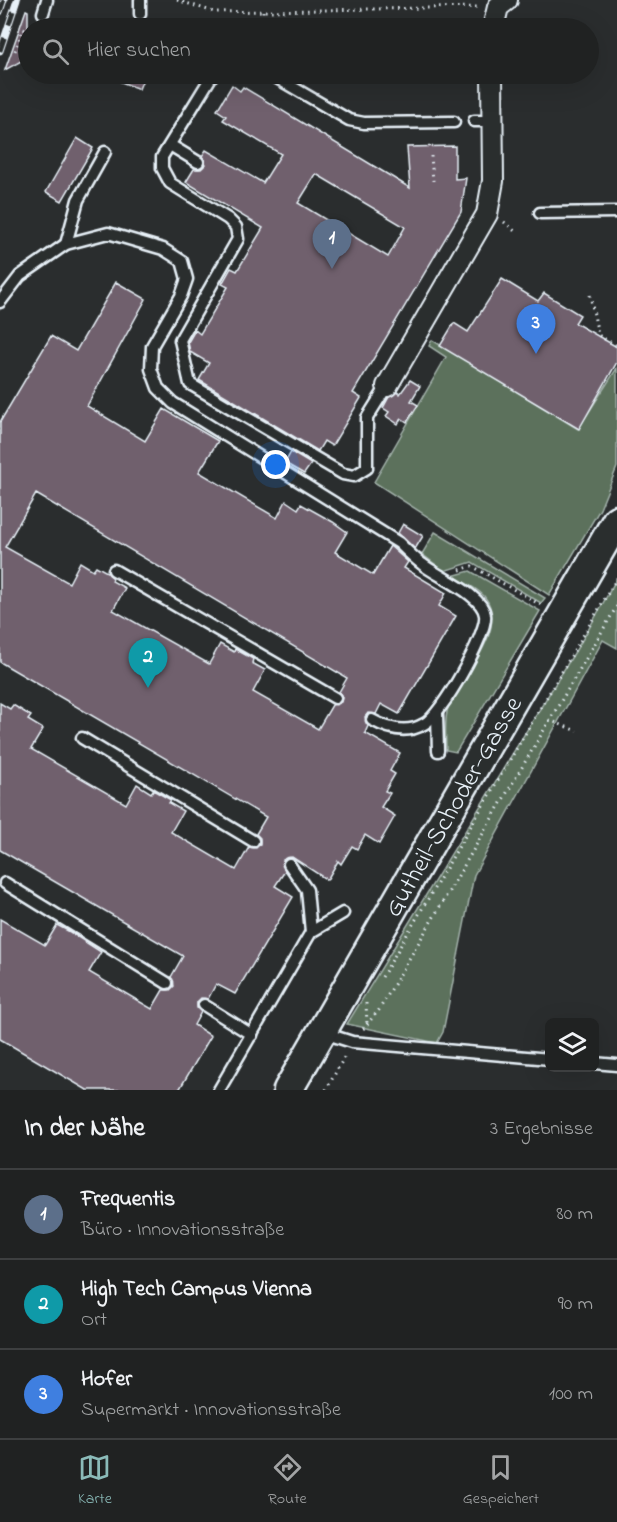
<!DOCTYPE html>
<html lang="de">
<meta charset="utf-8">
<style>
:root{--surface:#202222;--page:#282a2a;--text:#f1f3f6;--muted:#a2a4a5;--line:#3d3f40;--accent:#8bbbb9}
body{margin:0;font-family:"Indie Flower",sans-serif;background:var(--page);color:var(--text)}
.controls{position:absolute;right:18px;bottom:18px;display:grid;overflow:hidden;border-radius:9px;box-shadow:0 6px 24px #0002}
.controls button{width:54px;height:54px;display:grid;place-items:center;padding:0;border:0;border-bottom:2px solid var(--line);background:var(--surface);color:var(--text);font:30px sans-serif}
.you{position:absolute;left:276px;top:465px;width:21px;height:21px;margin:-15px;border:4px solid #fff;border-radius:50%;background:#1a73e8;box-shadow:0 0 0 9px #1a73e833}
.badge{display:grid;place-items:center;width:39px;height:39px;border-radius:50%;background:var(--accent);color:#fff;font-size:20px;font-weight:700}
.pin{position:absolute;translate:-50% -50px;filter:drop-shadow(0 2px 3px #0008)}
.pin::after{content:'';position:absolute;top:32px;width:21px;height:18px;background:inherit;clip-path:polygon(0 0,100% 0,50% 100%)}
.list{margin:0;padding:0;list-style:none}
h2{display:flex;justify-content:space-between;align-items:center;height:78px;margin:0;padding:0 24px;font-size:26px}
h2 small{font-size:20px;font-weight:400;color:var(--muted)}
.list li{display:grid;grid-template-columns:39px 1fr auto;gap:18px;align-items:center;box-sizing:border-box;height:90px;padding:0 24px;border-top:2px solid var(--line)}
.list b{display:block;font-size:22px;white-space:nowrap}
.list p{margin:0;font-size:20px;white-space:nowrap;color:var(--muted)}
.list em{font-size:20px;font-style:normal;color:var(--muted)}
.icon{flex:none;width:33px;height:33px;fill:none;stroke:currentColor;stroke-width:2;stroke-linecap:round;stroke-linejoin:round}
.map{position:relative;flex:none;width:617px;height:1090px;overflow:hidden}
.search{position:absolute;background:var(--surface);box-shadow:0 6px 24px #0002;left:18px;right:18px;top:18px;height:66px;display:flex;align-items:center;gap:15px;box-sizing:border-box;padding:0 21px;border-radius:33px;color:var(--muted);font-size:22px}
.sheet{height:348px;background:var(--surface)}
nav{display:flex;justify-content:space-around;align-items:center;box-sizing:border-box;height:84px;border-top:2px solid var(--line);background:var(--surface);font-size:16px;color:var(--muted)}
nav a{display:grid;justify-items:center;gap:3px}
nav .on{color:var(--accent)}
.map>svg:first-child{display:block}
.green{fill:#5c715c;stroke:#a2b1aa;stroke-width:1.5}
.building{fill:#70606d;stroke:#e8f1f8;stroke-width:1.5;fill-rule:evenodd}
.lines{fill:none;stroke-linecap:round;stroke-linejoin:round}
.lane-casing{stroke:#e8f1f8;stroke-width:15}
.street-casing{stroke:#e8f1f8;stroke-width:24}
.secondary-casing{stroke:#e8f1f8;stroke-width:33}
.path{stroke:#e8f1f8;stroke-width:3;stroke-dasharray:1.5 4.5;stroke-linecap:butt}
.lane{stroke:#2a2d2e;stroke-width:10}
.street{stroke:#2a2d2e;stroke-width:20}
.secondary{stroke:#2a2d2e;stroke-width:28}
.rail-casing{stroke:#e8f1f8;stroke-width:7}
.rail{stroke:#2a2d2e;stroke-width:4.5;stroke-dasharray:14;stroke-linecap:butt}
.labels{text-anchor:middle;stroke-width:4.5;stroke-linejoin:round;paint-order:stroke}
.street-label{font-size:26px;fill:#e8f1f8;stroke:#2a2d2e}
</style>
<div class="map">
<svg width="617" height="1090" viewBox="0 0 617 1090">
<rect width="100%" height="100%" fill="#2a2d2e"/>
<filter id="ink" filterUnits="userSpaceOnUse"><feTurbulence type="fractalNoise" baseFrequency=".0167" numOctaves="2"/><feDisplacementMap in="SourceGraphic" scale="12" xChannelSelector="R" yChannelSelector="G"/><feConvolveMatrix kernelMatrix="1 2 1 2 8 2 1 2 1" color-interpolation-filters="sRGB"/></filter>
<g filter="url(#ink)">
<g class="green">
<polygon points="432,340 578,429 617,368 617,467 600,509 549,595 374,482 446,357 429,346"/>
<polygon points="435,532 545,598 541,603 472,562 444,571 422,554"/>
<path d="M470 571 540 611 456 752 446 750C446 737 444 720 448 708 461 676 511 629 484 596 476 587 462 581 452 576Z"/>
<polygon points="617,578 617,648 603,640 474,875 443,1032 437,1043 347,1024 587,632"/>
</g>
<g class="building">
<polygon points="26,10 28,11 28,45 23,60 5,70"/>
<polygon points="101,74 145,74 139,89"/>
<path d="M232 85 240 91 243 87 410 188 407 147 455 146V179L466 178 461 212 353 393 361 398 332 446 324 441 318 451 199 380 209 363 190 352 188 342 195 330 200 334 228 287 222 284 231 268 237 271 263 228 186 182 194 169H201L205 165 202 156 206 150 263 183 281 154 223 120 226 116 217 110ZM316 174 405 227 388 257 298 203Z"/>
<polygon points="77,138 93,148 62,201 46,192"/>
<polygon points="502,279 538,301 544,293 580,315 575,323 617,347 617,362 579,429 440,346 454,323 468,332"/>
<path d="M116 282 146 299 87 406 145 441 164 409 218 441 199 472 277 518 286 501 298 509 301 504 333 522 347 532 335 552 373 575 390 546 408 562 404 568 446 593 439 606 456 616 399 714 381 704 376 714 368 713 365 717 368 726 365 733 400 753 390 771 395 774 385 791 390 793 381 807 395 816 379 844 365 835 357 849 352 846 341 864 338 861 327 880 292 857 283 860 285 871 275 886 293 897 235 994 216 984 208 999 201 998 197 1002V1008L201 1012 194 1025 211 1036 179 1090H87L0 1039V919L45 945 57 925 70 932 101 952 89 972 152 1009 163 990H170L174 986 171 977 183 956 0 850V703L10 709 13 705 31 716 28 720 43 729 31 749 126 804 137 784 151 793 153 790 171 800 169 803 183 811 171 832 236 870 249 847 256 848 260 844V838L256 834 266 817 0 662V422L51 336 76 351ZM36 494 347 678 339 692 342 697 341 702 332 705 318 729 253 692 265 670 252 663 253 659 235 649 234 652 220 644 209 664 113 610 125 588 112 581 113 578 107 572 96 566 93 570 80 562 69 583 5 547Z"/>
<polygon points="410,380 420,386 411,401 418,405 407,422 401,418 398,424 386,416 389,412 383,408 389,397 397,392 400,394"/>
<polygon points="291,452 311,464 304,474 285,463"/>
<polygon points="403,524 423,536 415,549 398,533"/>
</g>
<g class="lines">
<g class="lane-casing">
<g id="lane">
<polyline points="140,0 140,14"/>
<polyline points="43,13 47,0"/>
<polyline points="213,74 162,157 162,168 170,183 228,219 236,227 238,239 180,340 190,384 343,474 354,476 367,468 367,418 387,386"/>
<polyline points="270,74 349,120 364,123 454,122"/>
<polyline points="474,121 494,121"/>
<polyline points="170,145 198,162"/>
<polyline points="540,213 617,212"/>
<polyline points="66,244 78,200 105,152"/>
<path d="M0 302 20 276 66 244 108 233 163 249 182 261 187 279 181 296 152 346 151 369 158 388 173 403 399 543C406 550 414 558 422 564 438 577 482 594 485 615 488 633 441 716 424 724 407 734 388 729 372 720"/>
<polyline points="114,570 335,698"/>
<polyline points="437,714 438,751"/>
<polyline points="82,738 253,841"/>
<polyline points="289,864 307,890 311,932"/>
<polyline points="5,883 167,983"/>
<polyline points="204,1005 252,1035"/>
<polyline points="324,1033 352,1042 550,1059"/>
<polyline points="594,1063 617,1065"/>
<polyline points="219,1090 311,932 343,913"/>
</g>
</g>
<g class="street-casing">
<g id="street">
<polyline points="493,28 498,7 507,0"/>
<polyline points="387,386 487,214 493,181 492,74"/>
</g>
</g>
<g class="secondary-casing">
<g id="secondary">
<path id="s1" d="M288 1090 617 520"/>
</g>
</g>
<g class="path">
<polyline points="177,0 214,12 479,7"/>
<polyline points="263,11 264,28"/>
<polyline points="28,32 23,50 28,52"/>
<polyline points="15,51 23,29 28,31"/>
<polyline points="431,156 433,181"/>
<polyline points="504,222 517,233"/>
<polyline points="590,295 598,335 617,346"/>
<polyline points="460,570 472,566 541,605"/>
<polyline points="549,720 577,731"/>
<polyline points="382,977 617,578"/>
<polyline points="366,1003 367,1024"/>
<polyline points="363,1029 379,1010 617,606"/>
<polyline points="326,1090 346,1054"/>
</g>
<use href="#lane" class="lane"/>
<use href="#street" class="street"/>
<use href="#secondary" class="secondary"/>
<g class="rail-casing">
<g id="rail">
<polyline points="0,12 4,0"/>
<polyline points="0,51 17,0"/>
</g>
</g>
<use href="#rail" class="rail"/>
</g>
</g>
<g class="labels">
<g class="street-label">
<text dy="9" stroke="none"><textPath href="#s1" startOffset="328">Gutheil-Schoder-Gasse</textPath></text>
</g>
</g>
</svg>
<div class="controls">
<button><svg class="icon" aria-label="layers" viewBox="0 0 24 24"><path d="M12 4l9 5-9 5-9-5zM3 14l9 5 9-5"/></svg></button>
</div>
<div class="you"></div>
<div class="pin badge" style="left:332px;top:269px;background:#5c6f8a">1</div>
<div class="pin badge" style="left:148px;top:688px;background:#0f9aa8">2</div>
<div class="pin badge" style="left:536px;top:354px;background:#3f7fe0">3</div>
<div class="search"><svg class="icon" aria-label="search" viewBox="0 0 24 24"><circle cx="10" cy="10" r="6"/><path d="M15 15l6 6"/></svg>Hier suchen</div>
</div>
<section class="sheet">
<h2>In der Nähe<small>3 Ergebnisse</small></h2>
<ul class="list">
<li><span class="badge" style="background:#5c6f8a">1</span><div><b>Frequentis</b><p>Büro · Innovationsstraße</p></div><em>80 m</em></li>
<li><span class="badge" style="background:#0f9aa8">2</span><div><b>High Tech Campus Vienna</b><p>Ort</p></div><em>90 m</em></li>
<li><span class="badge" style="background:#3f7fe0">3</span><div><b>Hofer</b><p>Supermarkt · Innovationsstraße</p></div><em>100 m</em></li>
</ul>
</section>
<nav>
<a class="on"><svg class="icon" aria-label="map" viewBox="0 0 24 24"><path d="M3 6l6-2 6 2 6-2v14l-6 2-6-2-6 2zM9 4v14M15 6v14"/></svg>Karte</a>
<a><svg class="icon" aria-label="directions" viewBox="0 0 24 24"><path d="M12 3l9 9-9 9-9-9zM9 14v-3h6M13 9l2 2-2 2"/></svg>Route</a>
<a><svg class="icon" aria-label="saved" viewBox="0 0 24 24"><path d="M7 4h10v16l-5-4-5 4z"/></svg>Gespeichert</a>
</nav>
